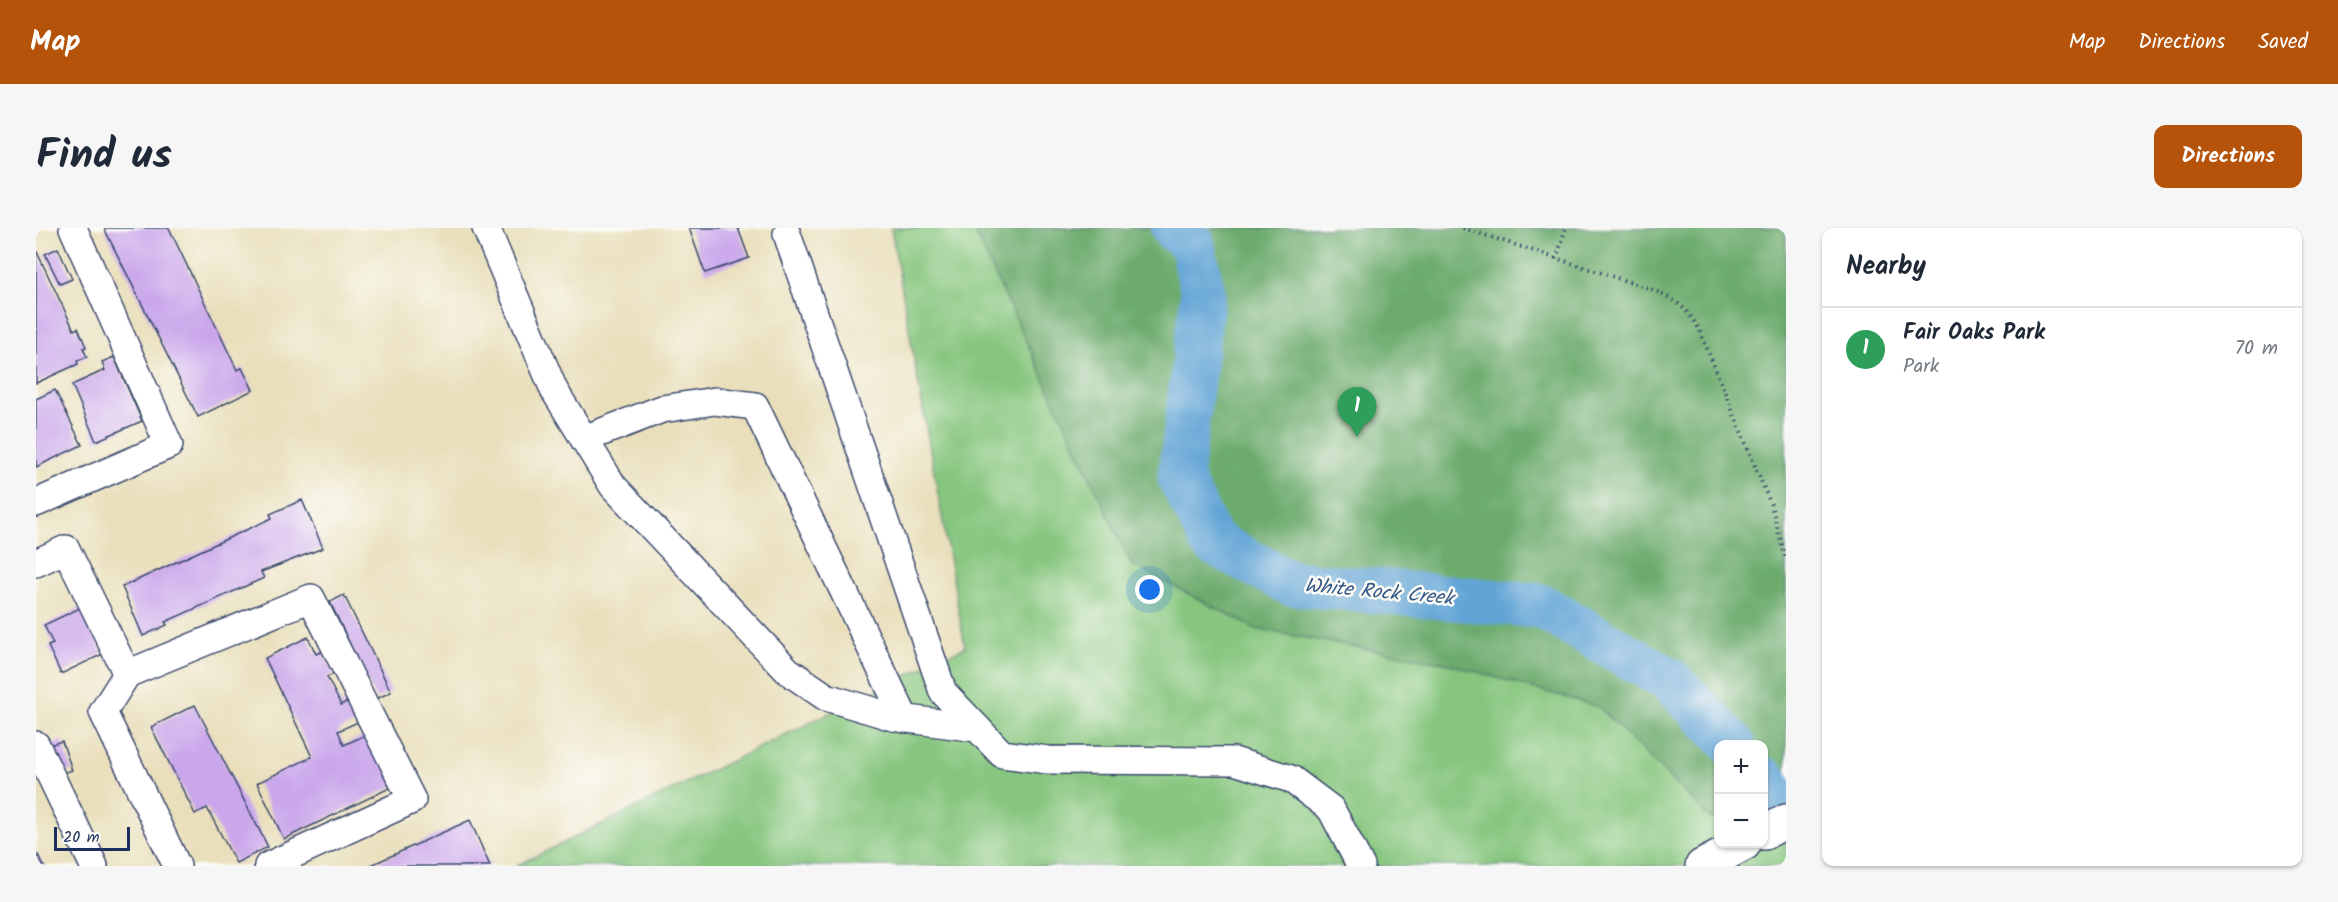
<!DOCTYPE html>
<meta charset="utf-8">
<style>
:root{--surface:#fff;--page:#f6f6f7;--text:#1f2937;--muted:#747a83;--line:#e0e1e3;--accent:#b45309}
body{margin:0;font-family:Kalam,sans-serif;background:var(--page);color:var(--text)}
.controls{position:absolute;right:18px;bottom:18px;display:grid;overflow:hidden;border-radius:12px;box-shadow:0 2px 4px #0004}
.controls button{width:54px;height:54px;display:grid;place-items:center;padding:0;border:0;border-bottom:2px solid var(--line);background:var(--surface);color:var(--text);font:30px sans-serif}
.scale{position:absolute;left:18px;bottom:15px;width:76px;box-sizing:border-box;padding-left:6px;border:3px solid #1b2f5e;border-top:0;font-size:16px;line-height:21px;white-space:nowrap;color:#1b2f5e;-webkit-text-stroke:4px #fdfcf7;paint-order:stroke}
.you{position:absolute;left:1114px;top:362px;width:21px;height:21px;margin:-15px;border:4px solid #fff;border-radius:50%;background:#1a73e8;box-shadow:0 0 0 9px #1a73e833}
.badge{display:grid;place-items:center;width:39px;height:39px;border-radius:50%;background:var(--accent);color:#fff;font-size:20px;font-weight:700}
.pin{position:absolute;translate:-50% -50px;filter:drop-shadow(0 2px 3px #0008)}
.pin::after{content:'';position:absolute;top:32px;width:21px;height:18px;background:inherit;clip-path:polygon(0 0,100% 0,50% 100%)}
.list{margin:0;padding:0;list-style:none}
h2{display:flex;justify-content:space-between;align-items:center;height:78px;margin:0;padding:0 24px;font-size:26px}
h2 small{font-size:20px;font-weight:400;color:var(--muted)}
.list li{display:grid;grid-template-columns:39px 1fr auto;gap:18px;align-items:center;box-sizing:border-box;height:84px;padding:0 24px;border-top:2px solid var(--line)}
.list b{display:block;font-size:22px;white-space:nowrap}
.list p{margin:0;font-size:20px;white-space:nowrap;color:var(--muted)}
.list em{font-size:20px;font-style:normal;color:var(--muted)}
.map{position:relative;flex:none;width:1750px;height:638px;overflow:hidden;border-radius:12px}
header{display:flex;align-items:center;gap:36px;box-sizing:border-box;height:84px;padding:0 30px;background:var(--accent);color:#fff}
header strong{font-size:28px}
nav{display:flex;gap:33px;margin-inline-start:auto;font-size:21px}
.intro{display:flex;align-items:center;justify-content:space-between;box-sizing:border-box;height:144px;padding:0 36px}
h1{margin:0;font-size:42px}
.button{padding:15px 27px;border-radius:12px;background:var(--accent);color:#fff;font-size:21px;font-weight:700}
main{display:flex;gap:36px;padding:0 36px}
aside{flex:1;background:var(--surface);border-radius:12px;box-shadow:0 2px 4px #0004}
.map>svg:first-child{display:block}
.green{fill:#86c67e;stroke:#507a6e;stroke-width:1.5;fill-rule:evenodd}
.forest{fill:#6cab6d;stroke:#446d66;stroke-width:1.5}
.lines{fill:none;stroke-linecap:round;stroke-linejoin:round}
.river{stroke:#62a4d6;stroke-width:45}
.building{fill:#caa7eb}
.minor-casing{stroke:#3a496c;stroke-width:30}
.major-casing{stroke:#3a496c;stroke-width:36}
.path{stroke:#3a496c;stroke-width:4;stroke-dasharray:1.5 4.5;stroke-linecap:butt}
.minor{stroke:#fff;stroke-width:27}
.major{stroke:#fff;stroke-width:33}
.labels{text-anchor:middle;stroke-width:5;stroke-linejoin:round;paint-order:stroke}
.water-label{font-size:20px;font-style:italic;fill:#345888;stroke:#fdfcf7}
</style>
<header>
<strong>Map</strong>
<nav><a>Map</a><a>Directions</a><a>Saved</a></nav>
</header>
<div class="intro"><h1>Find us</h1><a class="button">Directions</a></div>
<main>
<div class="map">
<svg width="1750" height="638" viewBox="0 0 1750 638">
<rect width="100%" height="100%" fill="#fdfcf7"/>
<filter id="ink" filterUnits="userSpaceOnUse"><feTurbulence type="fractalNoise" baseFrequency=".0167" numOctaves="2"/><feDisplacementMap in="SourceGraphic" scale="12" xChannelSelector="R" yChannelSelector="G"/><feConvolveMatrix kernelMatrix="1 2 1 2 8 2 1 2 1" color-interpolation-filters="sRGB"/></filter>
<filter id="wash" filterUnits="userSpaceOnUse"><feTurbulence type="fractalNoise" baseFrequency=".008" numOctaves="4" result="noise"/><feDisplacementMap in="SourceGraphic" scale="24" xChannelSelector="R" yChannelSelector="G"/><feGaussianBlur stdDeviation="1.35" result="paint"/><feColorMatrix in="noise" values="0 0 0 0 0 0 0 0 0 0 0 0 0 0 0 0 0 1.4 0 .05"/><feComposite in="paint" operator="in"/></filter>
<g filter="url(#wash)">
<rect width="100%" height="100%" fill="#e9dfbb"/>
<path class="green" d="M855 0H1750V638H480L929 419ZM1682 516H1728V616H1682Z"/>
<polygon class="forest" points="937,0 1750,0 1750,555 1728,566 1728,516 1682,516 1682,588 1675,591 1563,479 1410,435 1220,401 1095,336"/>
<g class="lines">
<g class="river">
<polyline points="1137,0 1156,15 1167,64 1144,250 1176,314 1254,355 1505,378 1634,452 1697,516"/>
<polyline points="1728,551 1750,586"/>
</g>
</g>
<g id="blocks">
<g class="building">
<polygon points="68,0 133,0 201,142 206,140 217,162 162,189"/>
<polygon points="653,0 702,0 713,30 669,45"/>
<polygon points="22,20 36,51 24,56 9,26"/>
<polygon points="0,22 38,102 42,100 50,119 47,120 51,129 41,133 42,136 0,155"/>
<polygon points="78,129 106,193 60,213 36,157 69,142 66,134"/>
<polygon points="19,162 46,217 0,239 0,171"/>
<polygon points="266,272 287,320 225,344 228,350 129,394 131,397 107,408 86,359 236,290 234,286"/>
<polygon points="308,367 355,464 340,471 294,374"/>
<polygon points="46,379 67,426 25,446 12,418 17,416 8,397"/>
<polygon points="272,409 280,426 287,423 298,446 291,449 305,477 312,473 322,494 302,503 308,517 336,504 362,556 248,611 221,555 276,529 229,430"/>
<polygon points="159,477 232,619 200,635 171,580 159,586 115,499"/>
<polygon points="26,513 36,542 21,547 10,518"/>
<polygon points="434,592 454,638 333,638"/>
<polygon points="2,627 8,638 0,638"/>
</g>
</g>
</g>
<g filter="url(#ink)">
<use href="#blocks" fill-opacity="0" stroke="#3a496c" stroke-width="1.5"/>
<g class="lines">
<g class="minor-casing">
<g id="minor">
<polyline points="450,0 518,162 577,258 752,443 790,469 857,489 941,500"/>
<polyline points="751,6 907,464 966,526 1012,532 1198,533 1255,551 1295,581 1325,638"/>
<polyline points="548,211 626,181 679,173 719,178 869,491"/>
<polyline points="0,275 133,217 37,0"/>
<polyline points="0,335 30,321 91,446"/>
<polyline points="0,517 58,638"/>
<polyline points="141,638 67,484 91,446 275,370 376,572 232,638"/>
</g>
</g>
<g class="major-casing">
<g id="major">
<polyline points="1728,605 1750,593"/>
<polyline points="1666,638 1708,616"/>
</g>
</g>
<g class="path">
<path d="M1427 0 1618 62C1641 73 1650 79 1663 101L1735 277 1750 331"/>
<polyline points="1520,31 1530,0"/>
</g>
<use href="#minor" class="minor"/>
<use href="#major" class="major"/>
</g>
</g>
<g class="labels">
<g class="water-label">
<text transform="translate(1343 363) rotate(5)" y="7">White Rock Creek</text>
</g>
</g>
</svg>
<div class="controls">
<button>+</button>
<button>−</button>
</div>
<div class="scale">20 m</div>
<div class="you"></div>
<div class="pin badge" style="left:1321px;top:209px;background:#2e9e5b">1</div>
</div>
<aside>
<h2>Nearby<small></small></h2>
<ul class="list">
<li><span class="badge" style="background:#2e9e5b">1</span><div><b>Fair Oaks Park</b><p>Park</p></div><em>70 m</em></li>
</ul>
</aside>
</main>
